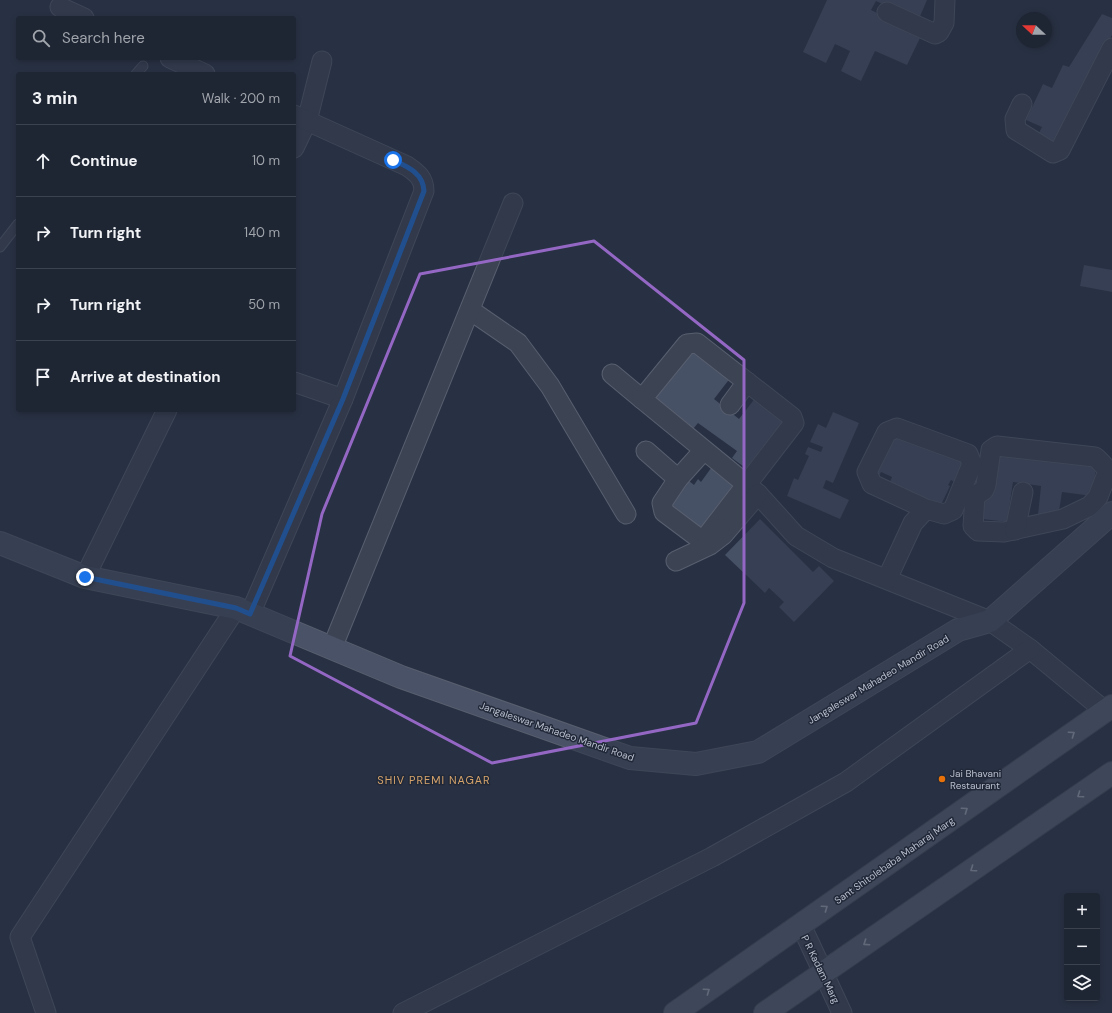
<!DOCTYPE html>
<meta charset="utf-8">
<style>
:root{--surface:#1e2533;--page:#2b313f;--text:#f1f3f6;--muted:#a1a5ac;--line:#3c424e}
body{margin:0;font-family:"DM Sans",sans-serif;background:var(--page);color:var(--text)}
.controls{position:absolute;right:12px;bottom:12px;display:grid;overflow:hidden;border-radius:4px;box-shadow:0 2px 6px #0003}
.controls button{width:36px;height:36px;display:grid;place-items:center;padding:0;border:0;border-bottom:1px solid var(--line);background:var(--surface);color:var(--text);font:20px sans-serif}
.compass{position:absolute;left:1016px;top:12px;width:36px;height:36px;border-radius:50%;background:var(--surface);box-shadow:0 2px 6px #0003;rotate:292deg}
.stop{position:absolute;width:12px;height:12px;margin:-9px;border:3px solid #1a73e8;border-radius:50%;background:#fff}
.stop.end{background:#1a73e8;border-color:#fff;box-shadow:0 1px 4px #0008}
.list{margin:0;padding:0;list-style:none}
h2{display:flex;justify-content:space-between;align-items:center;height:52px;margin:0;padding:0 16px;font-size:17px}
h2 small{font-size:13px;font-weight:400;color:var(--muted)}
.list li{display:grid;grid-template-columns:26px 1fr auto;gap:12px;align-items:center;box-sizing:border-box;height:72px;padding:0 16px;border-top:1px solid var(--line)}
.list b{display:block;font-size:15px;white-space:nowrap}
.list em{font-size:13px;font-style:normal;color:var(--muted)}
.icon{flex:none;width:22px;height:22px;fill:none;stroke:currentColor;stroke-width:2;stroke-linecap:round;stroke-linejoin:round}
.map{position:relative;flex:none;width:1112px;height:1013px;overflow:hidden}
.search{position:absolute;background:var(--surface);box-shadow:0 2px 6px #0003;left:16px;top:16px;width:280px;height:44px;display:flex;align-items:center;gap:10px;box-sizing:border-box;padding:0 14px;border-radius:4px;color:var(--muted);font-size:15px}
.panel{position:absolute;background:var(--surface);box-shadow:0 2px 6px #0003;left:16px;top:72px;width:280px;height:340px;border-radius:4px}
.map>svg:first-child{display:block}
.building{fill:#475166}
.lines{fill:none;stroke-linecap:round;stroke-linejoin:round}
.service-casing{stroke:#585f6e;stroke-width:11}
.minor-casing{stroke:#585f6e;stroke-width:21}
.secondary-casing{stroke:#585f6e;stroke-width:24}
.primary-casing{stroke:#464d5d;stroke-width:24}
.service{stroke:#3c4454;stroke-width:9}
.minor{stroke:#3c4454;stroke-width:19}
.secondary{stroke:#4a5267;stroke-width:22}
.primary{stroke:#5a6374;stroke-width:22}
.oneway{stroke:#a7adbb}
.route{stroke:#1a73e8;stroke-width:5}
.marked{fill:none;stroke:#9467c5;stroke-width:3;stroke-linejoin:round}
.food-dot{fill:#e8710a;stroke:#212939;stroke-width:1.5}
.labels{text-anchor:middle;stroke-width:3;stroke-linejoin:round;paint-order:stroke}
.street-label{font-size:10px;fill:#babfcd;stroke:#212939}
.poi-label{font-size:10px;fill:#babfcd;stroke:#212939;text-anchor:start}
.neighbourhood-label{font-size:11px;letter-spacing:1px;fill:#d7a46b;stroke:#212939}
</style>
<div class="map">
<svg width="1112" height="1013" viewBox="0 0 1112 1013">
<rect width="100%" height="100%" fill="#283144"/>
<g class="building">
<polygon points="827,0 927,0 918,21 876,1 871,10 883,16 881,20 920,38 907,65 875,51 861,81 841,71 850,51 835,44 826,63 803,52"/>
<polygon points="1102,14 1112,18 1112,35 1055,147 1038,135 1042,127 1026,120 1043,84 1052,88 1063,65 1069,67"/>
<polygon points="1084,265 1112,270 1112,292 1080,286"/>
<polygon points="693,348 731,377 714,399 739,419 756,397 790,423 747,469 732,458 737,451 698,423 693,429 653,400"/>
<polygon points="833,412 859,423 833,483 826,480 823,488 849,500 840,519 787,496 794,478 798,480 809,456 805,454 808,447 821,452 823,447 810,442 818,424 826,428"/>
<polygon points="892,433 967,461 956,483 951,480 948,485 950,486 940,507 890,482 892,477 881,472 879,476 873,473"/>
<polygon points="997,449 1097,462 1092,496 1062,492 1058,518 1038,515 1041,486 1013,482 1007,522 975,518 977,497 990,498"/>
<polygon points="714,464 741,485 702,535 666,507 684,477 694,485 698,479 701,482"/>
<polygon points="760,519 813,572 819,566 834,581 794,622 779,607 784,602 769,588 765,593 725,555"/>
</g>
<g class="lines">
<g class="service-casing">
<g id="service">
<polyline points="136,74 143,66"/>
<polyline points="0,247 18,224"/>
</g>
</g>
<g class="minor-casing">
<g id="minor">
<polyline points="60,7 84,18"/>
<polyline points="887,12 935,34 939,32 944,23 945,0"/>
<polyline points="170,58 205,74"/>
<polyline points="1022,104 1015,119 1016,130 1053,153 1060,150 1112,48"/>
<polyline points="294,148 307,121 322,61"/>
<polyline points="470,310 518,343 550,386 626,514"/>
<polyline points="612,374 642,399"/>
<polyline points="294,382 343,399"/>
<polyline points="730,405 747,382"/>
<polyline points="704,450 678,479 662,503 664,512 700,539 706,537 794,423 792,417 697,343 687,344 642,399 758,494 796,536 833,558 990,621 1030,649 1105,711"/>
<polyline points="646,451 678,479"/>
<path d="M1108 471 1098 497 1090 506 1063 519 1004 532 978 531 973 526 975 496 984 490 986 485 991 450 997 446 1095 457C1102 462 1106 470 1112 473"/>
<polyline points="1015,530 1023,492"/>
<polyline points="676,561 710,545 723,535 758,494"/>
<polyline points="85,577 167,410"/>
<polyline points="887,579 913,523 926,509 944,514 953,510 972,464 968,454 897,428 887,432 867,472 872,484 926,509"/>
<path d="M250 614 343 399 424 191C424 178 417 173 407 166L294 115"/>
<polyline points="332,648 513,203"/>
<polyline points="801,925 842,1013"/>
<polyline points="46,1013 20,937 236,608"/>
<polyline points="403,1013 712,857 846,782 1030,649"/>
</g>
</g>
<g class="secondary-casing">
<polyline id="secondary" points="0,543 85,577 236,608 401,677 630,758 696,764 758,752 958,630 990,621 1112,513"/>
</g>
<g class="primary-casing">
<g id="primary">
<polyline points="675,1013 1112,706"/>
<polyline points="765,1013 1112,773"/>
</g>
</g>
<use href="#service" class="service"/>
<use href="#minor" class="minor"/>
<use href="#secondary" class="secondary"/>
<use href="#primary" class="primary"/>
</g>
<defs><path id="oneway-chevron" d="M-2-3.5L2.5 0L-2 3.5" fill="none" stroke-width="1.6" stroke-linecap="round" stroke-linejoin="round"/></defs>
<g class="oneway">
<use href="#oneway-chevron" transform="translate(1072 734) rotate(-35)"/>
<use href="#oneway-chevron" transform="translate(1080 795) rotate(145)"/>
<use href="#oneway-chevron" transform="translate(965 810) rotate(-35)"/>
<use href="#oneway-chevron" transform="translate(973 869) rotate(145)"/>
<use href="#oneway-chevron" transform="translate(825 908) rotate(-35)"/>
<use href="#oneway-chevron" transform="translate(866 943) rotate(146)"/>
<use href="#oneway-chevron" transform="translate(707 991) rotate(-35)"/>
</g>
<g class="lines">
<path class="route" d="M85 577 236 608 250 614 343 399 424 191C423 173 408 167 393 160"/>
</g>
<path d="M0 0H1112V1013H0ZM594 241 744 360V603L696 723 492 763 290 656 322 514 420 274Z" fill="#283144" fill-opacity=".55" fill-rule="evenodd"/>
<path class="marked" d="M594 241 744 360V603L696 723 492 763 290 656 322 514 420 274Z"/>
<circle class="food-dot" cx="942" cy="779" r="4"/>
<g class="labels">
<g class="street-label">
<text transform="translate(878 679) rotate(-31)" y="4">Jangaleswar Mahadeo Mandir Road</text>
<text transform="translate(557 731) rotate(19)" y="4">Jangaleswar Mahadeo Mandir Road</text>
<text transform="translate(894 860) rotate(-35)" y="4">Sant Shitolebaba Maharaj Marg</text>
<text transform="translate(821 969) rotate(64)" y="4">P R Kadam Marg</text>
</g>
<g class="poi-label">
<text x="950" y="777">Jai Bhavani<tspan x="950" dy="12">Restaurant</tspan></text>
</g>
<g class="neighbourhood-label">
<text x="434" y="784">SHIV PREMI NAGAR</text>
</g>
</g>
</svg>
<div class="controls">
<button>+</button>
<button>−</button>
<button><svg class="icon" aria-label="layers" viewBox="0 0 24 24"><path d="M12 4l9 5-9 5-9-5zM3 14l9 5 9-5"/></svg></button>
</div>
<svg class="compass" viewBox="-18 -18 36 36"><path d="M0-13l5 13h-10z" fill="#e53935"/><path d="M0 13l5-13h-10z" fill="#a1a5ac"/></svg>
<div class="stop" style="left:393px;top:160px"></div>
<div class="stop end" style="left:85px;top:577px"></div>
<div class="search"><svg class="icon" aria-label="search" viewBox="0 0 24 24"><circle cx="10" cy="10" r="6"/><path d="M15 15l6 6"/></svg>Search here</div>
<section class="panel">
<h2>3 min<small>Walk · 200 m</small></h2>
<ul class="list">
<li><svg class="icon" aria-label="ahead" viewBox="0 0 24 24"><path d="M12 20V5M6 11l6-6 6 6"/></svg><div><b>Continue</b></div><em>10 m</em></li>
<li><svg class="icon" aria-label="right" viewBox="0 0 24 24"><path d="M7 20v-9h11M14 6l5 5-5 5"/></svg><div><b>Turn right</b></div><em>140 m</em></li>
<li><svg class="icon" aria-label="right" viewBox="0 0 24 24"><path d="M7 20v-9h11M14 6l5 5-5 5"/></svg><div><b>Turn right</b></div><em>50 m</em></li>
<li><svg class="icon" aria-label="arrive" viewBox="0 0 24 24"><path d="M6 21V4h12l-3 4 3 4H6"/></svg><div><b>Arrive at destination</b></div></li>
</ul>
</section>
</div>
